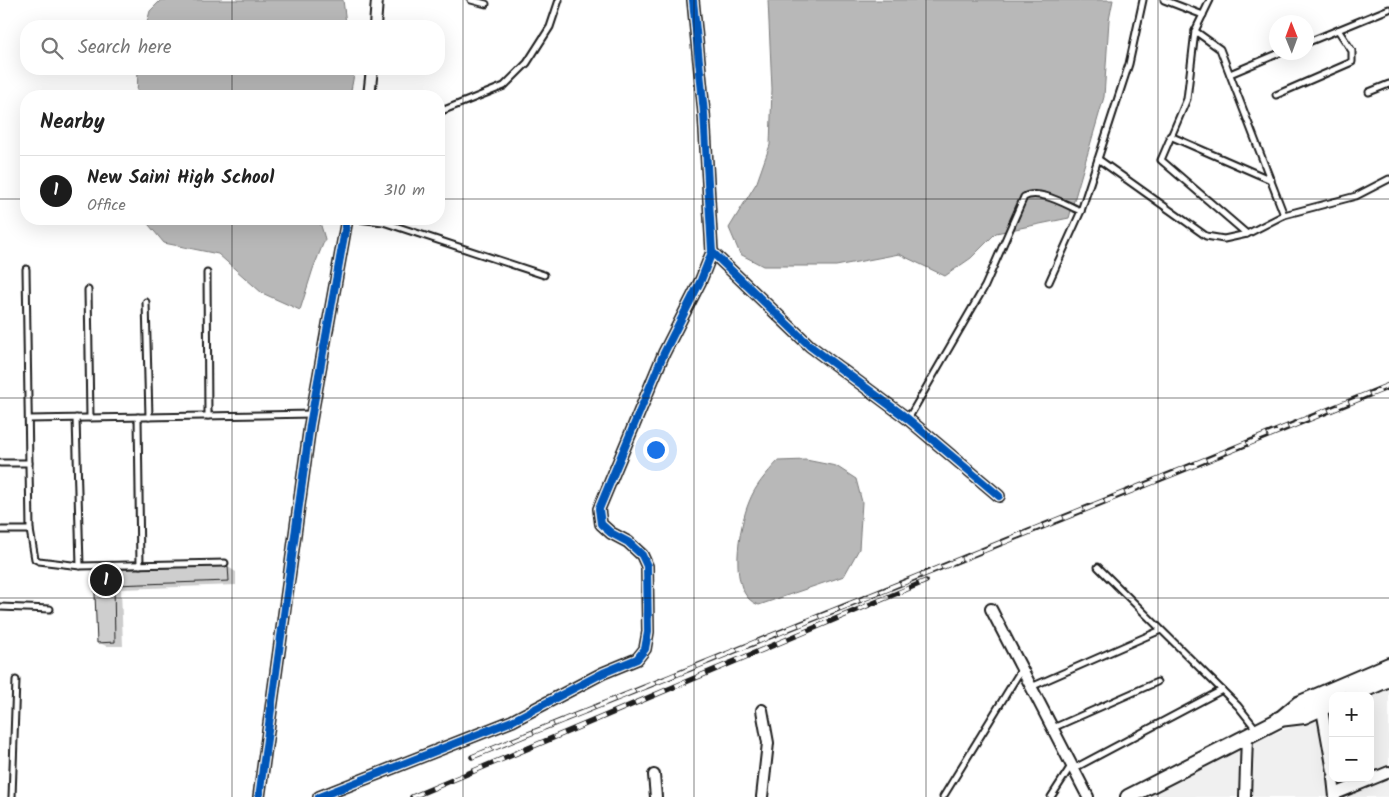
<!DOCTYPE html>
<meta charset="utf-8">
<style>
:root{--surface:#fff;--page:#f2f2f2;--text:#222;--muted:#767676;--line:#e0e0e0;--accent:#1c1c1c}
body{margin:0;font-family:Kalam,sans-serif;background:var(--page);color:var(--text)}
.controls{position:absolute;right:15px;bottom:15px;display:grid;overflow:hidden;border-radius:10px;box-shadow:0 5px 20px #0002}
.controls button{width:45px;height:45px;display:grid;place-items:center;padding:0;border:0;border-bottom:1px solid var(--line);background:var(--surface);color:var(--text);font:25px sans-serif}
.compass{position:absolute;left:1269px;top:15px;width:45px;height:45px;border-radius:50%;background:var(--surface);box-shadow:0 5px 20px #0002;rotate:359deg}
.you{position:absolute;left:655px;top:449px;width:18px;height:18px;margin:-12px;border:4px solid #fff;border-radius:50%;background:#1a73e8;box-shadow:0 0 0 8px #1a73e833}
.badge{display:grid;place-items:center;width:32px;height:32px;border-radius:50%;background:var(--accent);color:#fff;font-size:16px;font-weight:700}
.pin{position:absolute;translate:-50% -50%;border:2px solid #fff;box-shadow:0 1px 5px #0006}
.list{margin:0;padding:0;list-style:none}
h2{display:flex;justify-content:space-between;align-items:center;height:65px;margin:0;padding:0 20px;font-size:21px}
h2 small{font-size:16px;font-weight:400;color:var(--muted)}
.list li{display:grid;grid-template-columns:32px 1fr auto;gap:15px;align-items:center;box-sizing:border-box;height:70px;padding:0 20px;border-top:1px solid var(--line)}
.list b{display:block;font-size:19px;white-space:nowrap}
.list p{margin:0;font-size:16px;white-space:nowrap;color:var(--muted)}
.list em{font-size:16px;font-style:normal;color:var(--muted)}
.icon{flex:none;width:28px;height:28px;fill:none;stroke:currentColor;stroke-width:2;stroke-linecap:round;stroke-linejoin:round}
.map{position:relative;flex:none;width:1389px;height:797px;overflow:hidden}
.search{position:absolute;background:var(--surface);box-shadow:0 5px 20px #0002;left:20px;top:20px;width:425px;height:55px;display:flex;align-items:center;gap:12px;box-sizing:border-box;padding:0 18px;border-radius:20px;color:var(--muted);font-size:19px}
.panel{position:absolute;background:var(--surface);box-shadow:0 5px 20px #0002;left:20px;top:90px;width:425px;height:135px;border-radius:20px}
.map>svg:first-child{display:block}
.built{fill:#f0f0f0}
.water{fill:#b8b8b8;stroke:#7a7a7a}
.shadow{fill:#0003}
.building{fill:#cecece;stroke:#1c1c1c}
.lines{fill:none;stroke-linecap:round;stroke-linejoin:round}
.lane-casing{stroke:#1c1c1c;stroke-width:9}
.street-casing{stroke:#1c1c1c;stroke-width:14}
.secondary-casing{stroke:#1c1c1c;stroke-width:18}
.lane{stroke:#fff;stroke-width:5}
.street{stroke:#fff;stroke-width:10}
.secondary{stroke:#fff;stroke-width:14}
.rail-casing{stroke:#1c1c1c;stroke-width:5.5}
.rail{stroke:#fff;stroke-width:4;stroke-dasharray:11;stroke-linecap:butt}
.cycleway-casing{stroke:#fff;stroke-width:11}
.cycleway{stroke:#0057b8;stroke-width:8}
.grid{fill:none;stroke:#1c1c1c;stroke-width:1;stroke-opacity:0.55}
</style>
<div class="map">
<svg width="1389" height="797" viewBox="0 0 1389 797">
<rect width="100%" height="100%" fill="#fff"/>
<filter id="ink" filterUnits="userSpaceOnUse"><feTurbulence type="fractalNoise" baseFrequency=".02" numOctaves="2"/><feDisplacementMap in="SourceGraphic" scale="10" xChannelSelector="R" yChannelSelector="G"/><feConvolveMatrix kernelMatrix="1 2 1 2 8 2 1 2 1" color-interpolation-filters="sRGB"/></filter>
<g filter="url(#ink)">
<polygon class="built" points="1389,687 1389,797 1145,797 1246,745 1333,710 1333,778 1370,778 1370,696 1368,696"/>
<g class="water">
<polygon points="161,0 343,0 346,23 345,26 288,26 262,20 256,26 146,26 150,11"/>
<polygon points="768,0 1113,0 1109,20 1104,97 1069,218 996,233 971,258 945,276 899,254 836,266 763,266 740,254 729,228 757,182 770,145 772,89"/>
<polygon points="138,69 278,69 302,73 315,69 355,69 350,96 137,96"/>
<polygon points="144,219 319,219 325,239 313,269 300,310 262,293 218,254 164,243"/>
<path d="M806 460 836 466 856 479 862 502 859 549 844 576 759 605C726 595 739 526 749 502 755 486 766 474 778 461Z"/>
</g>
<polygon class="shadow" points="228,567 236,572 236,585 121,589 123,646 106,646 98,642 96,571"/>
<polygon class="building" points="228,566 229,581 114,585 115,642 97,643 94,570"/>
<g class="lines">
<g class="lane-casing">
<g id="lane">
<polyline points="471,0 486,4"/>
<polyline points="1164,0 1203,15"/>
<polyline points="1210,0 1195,31 1187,99 1161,160 1247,234"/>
<polyline points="1195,31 1220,49 1284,215"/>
<polyline points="1306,43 1389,9"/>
<polyline points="1230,74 1282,52"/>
<polyline points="1369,92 1389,84"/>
<polyline points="1276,95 1352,62 1352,51 1338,30"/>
<polyline points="439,112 504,86 527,63 550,27 559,0"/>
<polyline points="1170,136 1271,180"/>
<polyline points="1098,159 1206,236 1224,239 1247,234 1284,215 1356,196 1389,179"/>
<polyline points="358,219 383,222 544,275"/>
<polyline points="26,269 30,530 35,559 39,561 80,566 225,563"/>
<polyline points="207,273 208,416"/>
<polyline points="1049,282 1081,211 1129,64 1143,0"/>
<polyline points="88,290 90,418"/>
<polyline points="146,302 149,417"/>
<polyline points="138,417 140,565"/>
<polyline points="76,418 80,566"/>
<polyline points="29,419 312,414"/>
<path d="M908 419 985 286 1024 197C1039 188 1066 205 1081 211"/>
<polyline points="0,463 29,463"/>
<polyline points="0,530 30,530"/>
<polyline points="1098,567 1238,706 1257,730"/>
<polyline points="0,607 50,609"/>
<polyline points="1031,687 1161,630"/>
<polyline points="1053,728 1157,682"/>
<polyline points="1073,769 1222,690"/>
<polyline points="12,797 16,680"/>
<polyline points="943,797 1021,670"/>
<polyline points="1051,797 1071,766"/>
</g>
</g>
<g class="street-casing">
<g id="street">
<polyline points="693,0 704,113 712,252 810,346 908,419 999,496"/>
<polyline points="375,26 377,0"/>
<polyline points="369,96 372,69"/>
<polyline points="991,609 1088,797"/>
<polyline points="1321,704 1333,771"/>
<polyline points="762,710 768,743 762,797"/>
<polyline points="654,775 656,797"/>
<polyline points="1333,778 1335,797"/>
<polyline points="1335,794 1389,772"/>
<polyline points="259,797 310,425 347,219"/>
<polyline points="319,797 512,721 603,673 637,659 645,649 648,632 647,566 642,555 628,542 611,533 601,524 599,509 664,353 701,280 712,252"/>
<polyline points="1245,797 1247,736"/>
</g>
</g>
<g class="secondary-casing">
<g id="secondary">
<polyline points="1350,696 1389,679"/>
<polyline points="1279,719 1304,716 1333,703"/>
<polyline points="1128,797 1279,720 1298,704 1389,665"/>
</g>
</g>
<use href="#lane" class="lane"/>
<use href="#street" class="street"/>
<use href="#secondary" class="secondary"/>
<g class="rail-casing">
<g id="rail">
<polyline points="1389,385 472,757 1389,387"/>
<polyline points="412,797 926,581"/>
</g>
</g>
<use href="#rail" class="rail"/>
<g class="cycleway-casing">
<g id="cycleway">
<polyline points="693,0 704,113 712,252 810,346 908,419 999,496"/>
<polyline points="259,797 310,425 347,219"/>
<polyline points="319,797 512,721 603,673 637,659 645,649 648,632 647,566 642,555 628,542 611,533 601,524 599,509 664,353 701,280 712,252"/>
</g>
</g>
<use href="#cycleway" class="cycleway"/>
</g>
</g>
<path class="grid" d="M232 0V26M463 0V797M694 0V797M926 0V797M1158 0V797M232 69V96M0 199H26M439 199H1389M232 219V797M0 398H1389M0 598H1389"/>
</svg>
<div class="controls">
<button>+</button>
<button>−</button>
</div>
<svg class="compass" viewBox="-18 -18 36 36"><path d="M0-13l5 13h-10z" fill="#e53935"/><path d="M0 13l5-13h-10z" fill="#767676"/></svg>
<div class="you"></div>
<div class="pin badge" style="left:106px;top:580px">1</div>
<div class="search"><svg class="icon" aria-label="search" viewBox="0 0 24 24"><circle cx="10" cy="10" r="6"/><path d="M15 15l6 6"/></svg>Search here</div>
<section class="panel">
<h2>Nearby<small></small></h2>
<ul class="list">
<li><span class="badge">1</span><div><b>New Saini High School</b><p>Office</p></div><em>310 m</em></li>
</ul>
</section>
</div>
